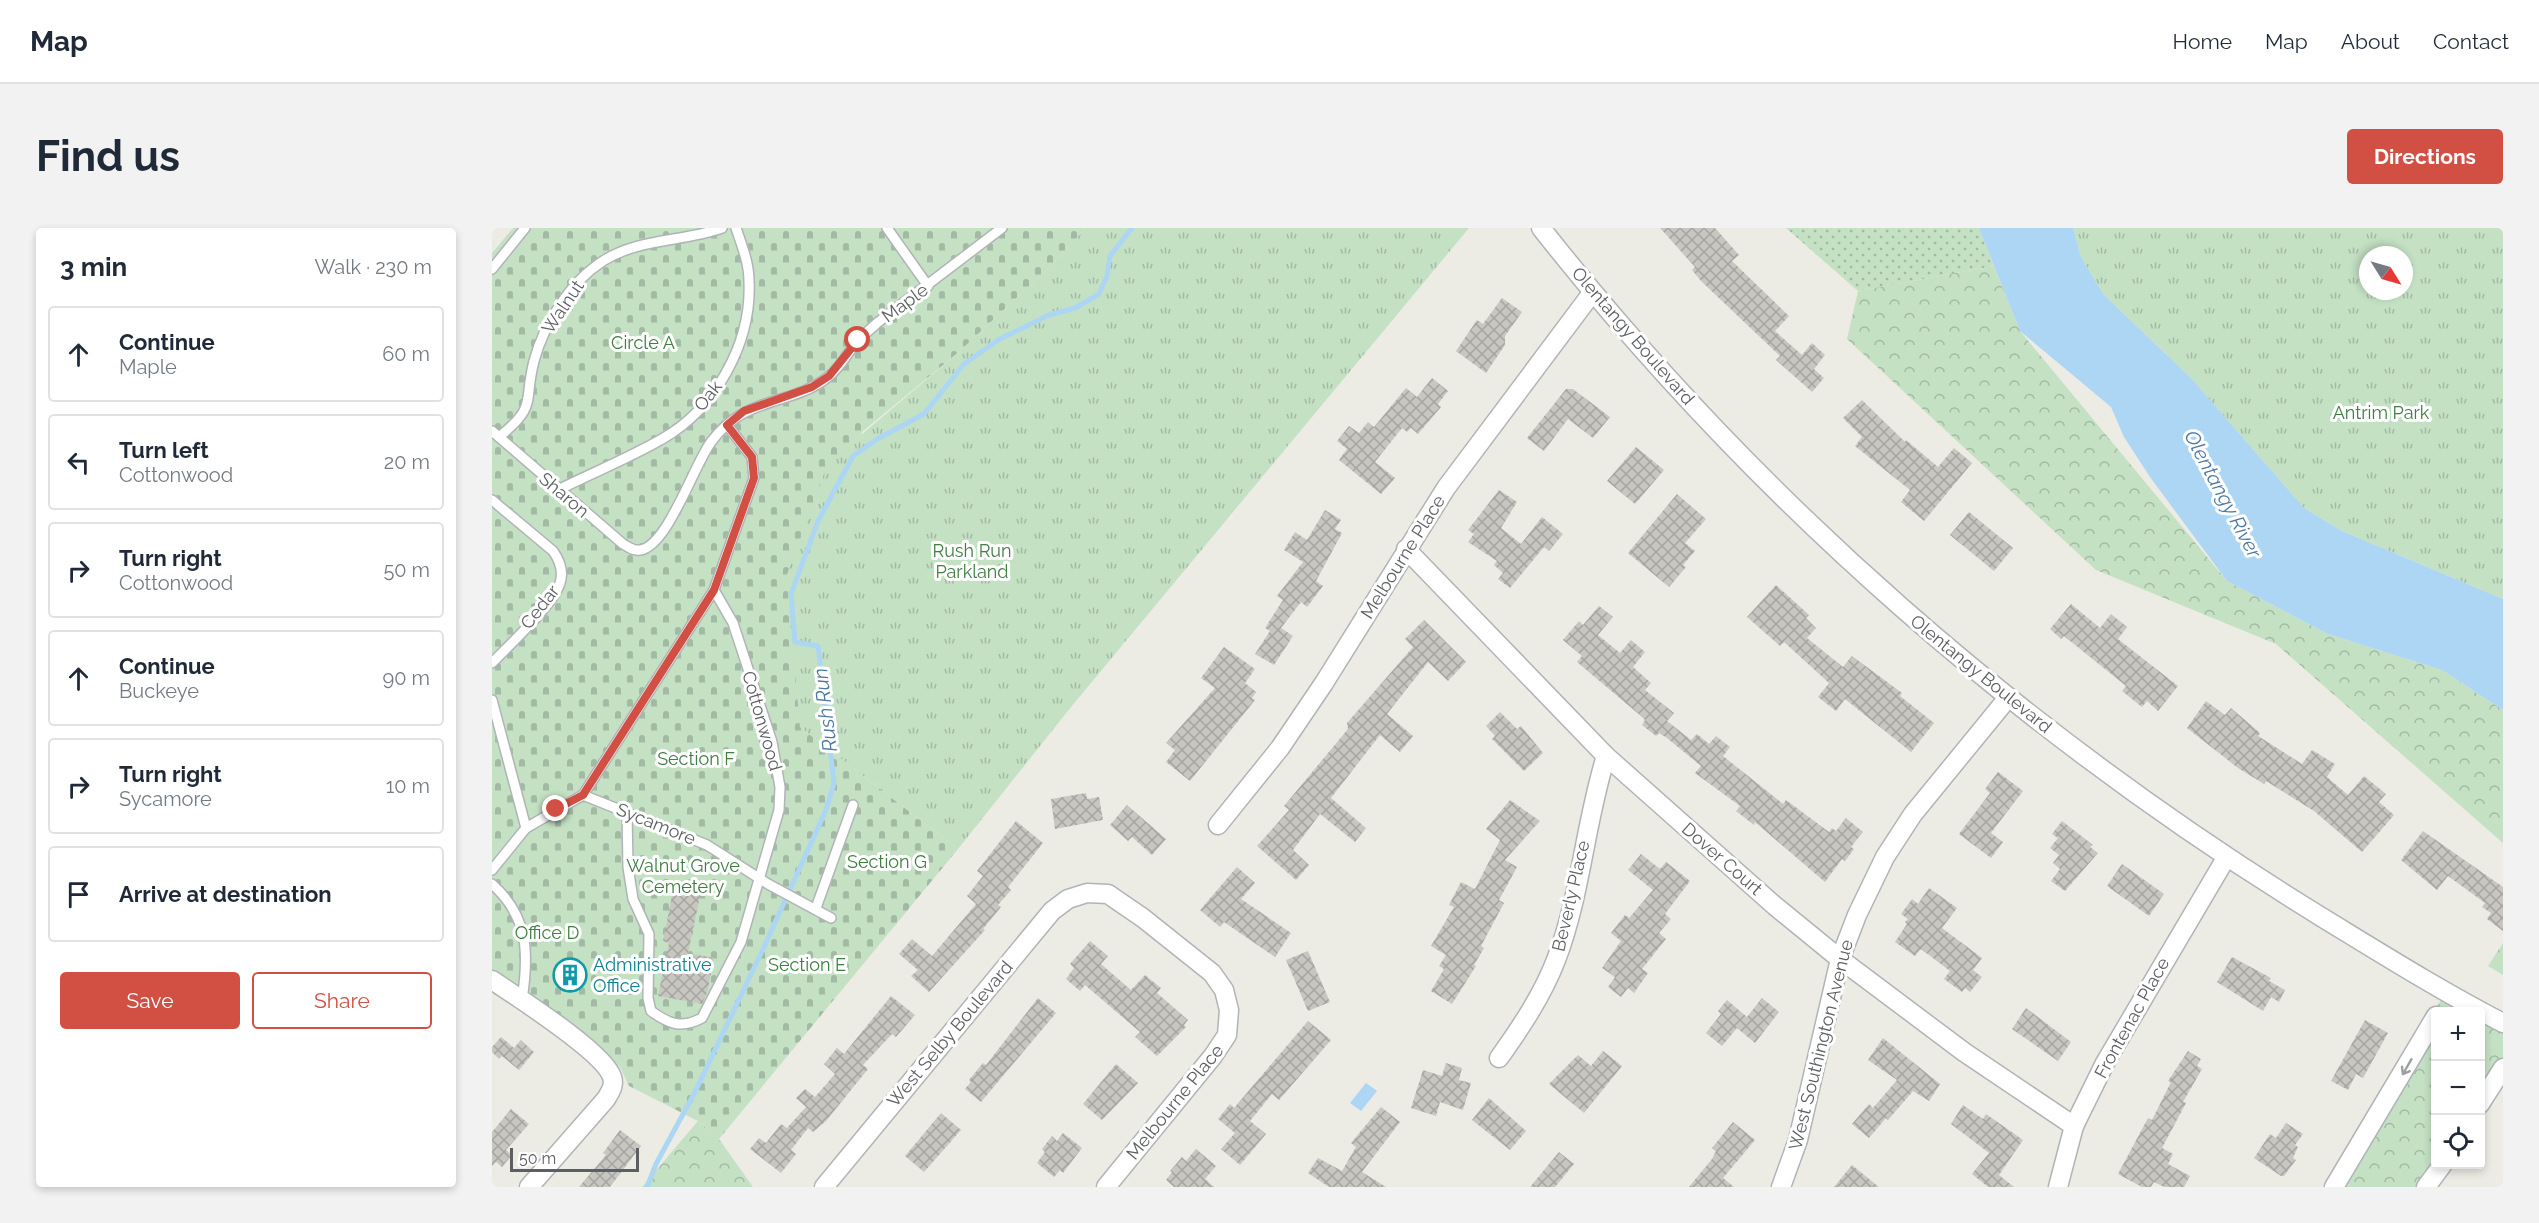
<!DOCTYPE html>
<meta charset="utf-8">
<style>
:root{--surface:#fff;--page:#f2f2f3;--text:#1f2937;--muted:#747a83;--line:#e0e1e3;--accent:#d24f44}
body{margin:0;font-family:Raleway,sans-serif;background:var(--page);color:var(--text)}
.controls{position:absolute;right:18px;bottom:18px;display:grid;overflow:hidden;border-radius:6px;box-shadow:0 3px 9px #0003}
.controls button{width:54px;height:54px;display:grid;place-items:center;padding:0;border:0;border-bottom:2px solid var(--line);background:var(--surface);color:var(--text);font:30px sans-serif}
.compass{position:absolute;left:1867px;top:18px;width:54px;height:54px;border-radius:50%;background:var(--surface);box-shadow:0 3px 9px #0003;rotate:127deg}
.scale{position:absolute;left:18px;bottom:15px;width:129px;box-sizing:border-box;padding-left:6px;border:3px solid #5c5f63;border-top:0;font-size:16px;line-height:21px;white-space:nowrap;color:#5c5f63;-webkit-text-stroke:4px #fff;paint-order:stroke}
.stop{position:absolute;width:18px;height:18px;margin:-14px;border:4px solid #d24f44;border-radius:50%;background:#fff}
.stop.end{background:#d24f44;border-color:#fff;box-shadow:0 2px 6px #0008}
.list{margin:0;padding:0;list-style:none}
h2{display:flex;justify-content:space-between;align-items:center;height:78px;margin:0;padding:0 24px;font-size:26px}
h2 small{font-size:20px;font-weight:400;color:var(--muted)}
.list li{display:grid;grid-template-columns:39px 1fr auto;gap:18px;align-items:center;box-sizing:border-box;height:96px;margin:0 12px 12px;padding:0 12px;border:2px solid var(--line);border-radius:6px}
.list b{display:block;font-size:22px;white-space:nowrap}
.list p{margin:0;font-size:20px;white-space:nowrap;color:var(--muted)}
.list em{font-size:20px;font-style:normal;color:var(--muted)}
.actions{display:flex;gap:12px;padding:18px 24px}
.actions a{flex:1;padding:14px 0;border:2px solid var(--accent);border-radius:6px;text-align:center;font-size:21px;color:var(--accent)}
.actions .main{background:var(--accent);color:#fff}
.icon{flex:none;width:33px;height:33px;fill:none;stroke:currentColor;stroke-width:2;stroke-linecap:round;stroke-linejoin:round}
.map{position:relative;flex:none;width:2011px;height:959px;overflow:hidden;border-radius:6px}
header{display:flex;align-items:center;gap:36px;box-sizing:border-box;height:84px;padding:0 30px;background:var(--surface);border-bottom:2px solid var(--line)}
header strong{font-size:28px}
nav{display:flex;gap:33px;margin-inline-start:auto;font-size:21px}
.intro{display:flex;align-items:center;justify-content:space-between;box-sizing:border-box;height:144px;padding:0 36px}
h1{margin:0;font-size:42px}
.button{padding:15px 27px;border-radius:6px;background:var(--accent);color:#fff;font-size:21px;font-weight:700}
main{display:flex;gap:36px;padding:0 36px}
aside{flex:1;background:var(--surface);border-radius:6px;box-shadow:0 3px 9px #0003}
.map>svg:first-child{display:block}
.grass{fill:url(#grass-dots)}
.forest{fill:url(#forest-crowns)}
.cemetery{fill:url(#cemetery-stones)}
.park{fill:url(#park-tufts);fill-rule:evenodd}
.water{fill:#add5f4}
.lines{fill:none;stroke-linecap:round;stroke-linejoin:round}
.stream{stroke:#add5f4;stroke-width:5}
.building{fill:url(#building-cross-hatch)}
.service-casing{stroke:#b1b4b7;stroke-width:12}
.minor-casing{stroke:#b1b4b7;stroke-width:21}
.service{stroke:#fff;stroke-width:9}
.minor{stroke:#fff;stroke-width:18}
.oneway{stroke:#9d9fa1}
.route{stroke:#d24f44;stroke-width:8}
.labels{text-anchor:middle;stroke-width:6;stroke-linejoin:round;paint-order:stroke}
.street-label{font-size:18px;fill:#5c5f63;stroke:#fff}
.park-label{font-size:18px;fill:#407e42;stroke:#fff}
.culture-label{font-size:18px;fill:#0d838f;stroke:#fff;text-anchor:start}
.water-label{font-size:20px;font-style:italic;fill:#4c77a3;stroke:#fff}
</style>
<header>
<strong>Map</strong>
<nav><a>Home</a><a>Map</a><a>About</a><a>Contact</a></nav>
</header>
<div class="intro"><h1>Find us</h1><a class="button">Directions</a></div>
<main>
<aside>
<h2>3 min<small>Walk · 230 m</small></h2>
<ul class="list">
<li><svg class="icon" aria-label="ahead" viewBox="0 0 24 24"><path d="M12 20V5M6 11l6-6 6 6"/></svg><div><b>Continue</b><p>Maple</p></div><em>60 m</em></li>
<li><svg class="icon" aria-label="left" viewBox="0 0 24 24"><path d="M17 20v-9H6M10 6l-5 5 5 5"/></svg><div><b>Turn left</b><p>Cottonwood</p></div><em>20 m</em></li>
<li><svg class="icon" aria-label="right" viewBox="0 0 24 24"><path d="M7 20v-9h11M14 6l5 5-5 5"/></svg><div><b>Turn right</b><p>Cottonwood</p></div><em>50 m</em></li>
<li><svg class="icon" aria-label="ahead" viewBox="0 0 24 24"><path d="M12 20V5M6 11l6-6 6 6"/></svg><div><b>Continue</b><p>Buckeye</p></div><em>90 m</em></li>
<li><svg class="icon" aria-label="right" viewBox="0 0 24 24"><path d="M7 20v-9h11M14 6l5 5-5 5"/></svg><div><b>Turn right</b><p>Sycamore</p></div><em>10 m</em></li>
<li><svg class="icon" aria-label="arrive" viewBox="0 0 24 24"><path d="M6 21V4h12l-3 4 3 4H6"/></svg><div><b>Arrive at destination</b></div></li>
</ul>
<div class="actions"><a class="main">Save</a><a>Share</a></div>
</aside>
<div class="map">
<svg width="2011" height="959" viewBox="0 0 2011 959">
<defs>
<pattern id="grass-dots" width="8" height="8" patternUnits="userSpaceOnUse" patternTransform="scale(1.5)"><rect width="8" height="8" fill="#c4e1c4"/><path d="M2 2h.1M6 6h.1" fill="none" stroke="#a2baa3" stroke-width="1.8" stroke-linecap="round"/></pattern>
<pattern id="forest-crowns" width="20" height="18" patternUnits="userSpaceOnUse" patternTransform="scale(1.5)"><rect width="20" height="18" fill="#c4e1c4"/><path d="M2 6a3 3 0 1 1 6 0M12 15a3 3 0 1 1 6 0" fill="none" stroke="#a2baa3"/></pattern>
<pattern id="cemetery-stones" width="16" height="16" patternUnits="userSpaceOnUse" patternTransform="scale(1.5)"><rect width="16" height="16" fill="#c4e1c4"/><path d="M2 7V4a2 2 0 0 1 4 0v3zM10 15v-3a2 2 0 0 1 4 0v3z" fill="#a2baa3"/></pattern>
<pattern id="park-tufts" width="24" height="20" patternUnits="userSpaceOnUse" patternTransform="scale(1.5)"><rect width="24" height="20" fill="#c4e1c4"/><path d="M3 7l-1-3M5 7V3M7 7l1-3M15 17l-1-3M17 17v-4M19 17l1-3" fill="none" stroke="#a2baa3"/></pattern>
<pattern id="building-cross-hatch" width="8" height="8" patternUnits="userSpaceOnUse" patternTransform="scale(1.5)"><rect width="8" height="8" fill="#c8c6c1"/><path d="M0 0l8 8M0 8l8-8" fill="none" stroke="#a6a4a0"/></pattern>
</defs>
<rect width="100%" height="100%" fill="#ecebe4"/>
<polygon class="grass" points="1294,0 1487,0 1502,38 1366,63"/>
<g class="forest">
<polygon points="1502,38 1528,103 1735,353 1836,406 1950,442 2011,482 2011,615 1784,416 1604,342 1355,111 1366,63"/>
<polygon points="2011,715 2011,747 1996,738"/>
<polygon points="1953,764 2011,795 2011,842 1989,878 1988,784 1944,784 1944,936 1934,959 1842,959 1883,894"/>
<polygon points="206,893 227,911 261,959 150,959"/>
</g>
<polygon class="cemetery" points="21,0 594,0 559,38 468,123 370,204 308,499 466,621 227,911 206,893 137,858 128,839 0,744 0,25"/>
<g class="park">
<polygon points="594,0 977,0 579,479 466,621 308,499 294,349 336,235 468,123 559,38"/>
<path d="M1581 0H2011V371L1850 303 1812 280 1698 149 1612 67 1589 29ZM1876 27H1912V63H1876Z"/>
</g>
<g class="water">
<polygon points="1487,0 1581,0 1589,29 1612,67 1698,149 1812,280 1850,303 2011,371 2011,482 1950,442 1836,406 1735,353 1658,249 1632,209 1619,179 1528,103"/>
<polygon points="874,855 885,863 869,883 858,875"/>
</g>
<g class="lines">
<polyline class="stream" points="155,959 164,936 203,864 272,719 334,582 342,555 326,418 303,414 299,366 326,293 361,228 387,210 432,186 472,136 506,112 557,87 583,80 607,66 615,48 618,28 640,0"/>
</g>
<g class="building">
<polygon points="1168,0 1223,0 1247,27 1240,33 1297,88 1283,103 1310,127 1320,115 1333,127 1322,141 1332,150 1320,164 1284,132 1288,128 1209,53 1200,42 1203,39"/>
<polygon points="1010,70 1030,84 1013,108 1013,117 994,145 964,123 985,92 991,96"/>
<polygon points="940,150 956,163 946,176 949,179 926,206 919,200 915,204 910,200 883,234 903,250 889,266 847,232 855,221 845,213 857,198 867,205 876,194 882,199 914,160 925,169"/>
<polygon points="1074,161 1081,161 1118,189 1101,210 1076,191 1052,223 1035,210"/>
<polygon points="1370,172 1413,214 1414,212 1446,239 1462,220 1480,235 1432,293 1409,274 1418,262 1363,218 1370,209 1351,190"/>
<polygon points="1144,219 1172,242 1143,276 1115,253"/>
<polygon points="1007,262 1025,274 1009,300 1029,316 1050,289 1071,306 1057,323 1052,319 1018,360 1006,351 1011,345 1002,337 1005,333 976,314 982,306 976,302"/>
<polygon points="1185,266 1214,291 1193,315 1203,323 1191,337 1194,339 1177,359 1136,325"/>
<polygon points="833,282 849,292 843,301 850,305 824,353 831,358 815,379 809,374 789,400 801,408 782,437 763,426 778,403 773,400 791,372 785,368 811,334 792,322 803,304 815,312"/>
<polygon points="1477,284 1521,320 1502,343 1458,307"/>
<polygon points="1284,357 1317,387 1314,390 1324,400 1315,410 1351,439 1360,428 1410,465 1408,468 1442,495 1419,524 1353,471 1344,483 1326,469 1337,455 1292,414 1288,418 1255,389"/>
<polygon points="1579,376 1608,400 1619,386 1635,399 1626,411 1686,458 1666,483 1655,473 1650,479 1630,463 1634,458 1572,408 1569,411 1558,401"/>
<polygon points="1107,378 1121,389 1106,407 1128,425 1139,412 1153,424 1141,439 1159,455 1153,462 1182,485 1175,493 1199,512 1205,506 1217,516 1224,508 1238,519 1231,528 1291,576 1294,572 1337,604 1340,600 1344,603 1354,590 1371,604 1359,619 1362,621 1353,633 1350,631 1333,654 1263,594 1262,597 1244,583 1248,578 1203,545 1209,538 1175,510 1167,505 1164,508 1150,497 1153,492 1149,488 1085,434 1090,428 1071,412 1087,393 1091,397"/>
<polygon points="932,392 974,434 956,453 936,434 895,486 921,508 908,524 888,507 839,570 874,600 863,614 828,586 801,622 817,637 804,652 765,618 797,582 792,578 856,501 855,495 921,419 913,411"/>
<polygon points="732,419 763,441 753,455 764,464 760,470 763,472 698,553 674,534 683,522 674,515 723,460 709,450"/>
<polygon points="1714,473 1733,487 1739,480 1768,505 1766,508 1810,536 1820,522 1843,536 1835,549 1856,567 1872,548 1894,566 1887,574 1902,587 1870,624 1822,583 1774,553 1772,556 1746,540 1695,500"/>
<polygon points="1008,484 1025,501 1029,498 1051,525 1032,543 1000,511 1003,508 994,498"/>
<polygon points="1506,544 1531,563 1499,605 1511,614 1499,630 1467,606 1498,565 1493,561"/>
<polygon points="594,565 595,571 607,569 611,592 563,601 559,571"/>
<polygon points="1018,572 1048,593 1013,632 1025,639 1007,672 1012,675 989,718 992,720 982,737 984,738 960,776 939,763 952,741 947,738 954,727 939,718 962,679 957,677 969,654 983,661 1008,612 994,601"/>
<polygon points="635,577 674,611 660,627 640,609 636,613 618,597"/>
<polygon points="524,593 551,615 516,659 519,662 506,677 509,679 491,701 493,702 437,764 419,748 426,742 407,726 420,711 440,728 484,676 475,668 491,648 485,643"/>
<polygon points="1570,593 1601,617 1598,619 1606,625 1573,663 1559,653 1568,641 1561,635 1567,627 1558,620 1566,610 1560,606"/>
<polygon points="1931,603 2011,659 2011,703 1995,691 1999,685 1990,679 1993,675 1956,648 1945,662 1909,632"/>
<polygon points="1149,626 1168,641 1174,634 1198,653 1173,686 1179,691 1167,705 1174,711 1150,741 1156,745 1142,765 1136,760 1129,769 1116,759 1123,749 1110,740 1129,713 1119,705 1133,687 1137,690 1161,662 1136,642"/>
<polygon points="1630,636 1672,666 1657,688 1615,658"/>
<polygon points="745,639 763,655 749,671 799,705 783,729 732,694 728,699 708,682"/>
<polygon points="1437,660 1465,680 1450,700 1490,730 1481,742 1490,749 1478,764 1473,760 1470,764 1452,751 1458,743 1429,721 1423,728 1403,714 1415,696 1413,694 1416,691 1409,686 1420,671 1426,676"/>
<polygon points="181,663 208,668 196,725 222,730 215,765 210,776 166,768 177,715 171,713"/>
<polygon points="598,713 616,728 609,736 639,762 653,747 669,760 665,765 696,792 692,797 694,799 665,828 643,809 648,804 593,757 588,763 574,751 582,740 578,736"/>
<polygon points="816,723 838,774 816,783 794,732"/>
<polygon points="1740,729 1779,750 1777,753 1793,762 1787,774 1779,769 1771,783 1725,754"/>
<polygon points="86,734 90,757 69,760 66,738"/>
<polygon points="399,768 423,787 404,809 400,806 371,837 376,841 334,893 321,904 316,900 299,922 304,926 289,945 258,921 267,910 274,915 289,896 295,900 314,879 304,870 313,861 323,869 343,846 332,836 345,820 352,826"/>
<polygon points="546,770 564,785 489,874 473,861 479,854 477,852 491,835 494,837"/>
<polygon points="1270,770 1287,784 1263,815 1245,800 1230,818 1214,805 1229,786 1226,783 1235,772 1255,789"/>
<polygon points="1534,780 1579,814 1566,833 1520,801"/>
<polygon points="1873,792 1896,805 1871,850 1864,846 1856,862 1839,853"/>
<polygon points="816,793 839,812 787,872 780,866 758,893 774,906 748,937 729,921 743,905 726,891 738,876 742,880"/>
<polygon points="9,809 22,820 29,812 42,824 27,842 10,828 7,831 0,824 0,819"/>
<polygon points="1391,810 1448,856 1437,873 1421,863 1396,892 1394,890 1377,910 1360,896 1377,876 1381,880 1405,852 1376,832"/>
<polygon points="1111,823 1130,838 1092,885 1057,856 1086,827 1099,838"/>
<polygon points="1696,823 1709,831 1705,838 1710,841 1691,874 1694,875 1670,920 1681,926 1676,936 1698,948 1692,959 1672,959 1662,954 1659,959 1650,959 1626,946 1656,890 1660,892 1679,854 1676,853"/>
<polygon points="954,835 970,840 967,852 979,855 971,882 948,874 944,888 919,880 931,842 950,848"/>
<polygon points="624,836 646,855 610,892 591,876"/>
<polygon points="997,870 1034,903 1018,922 980,892"/>
<polygon points="1471,877 1491,891 1494,886 1531,912 1507,947 1522,959 1496,959 1480,946 1497,925 1459,896"/>
<polygon points="889,879 908,894 870,944 894,959 837,959 816,945 826,930 850,943 864,919 859,915"/>
<polygon points="19,881 37,896 14,922 20,927 10,939 4,934 0,938 0,904"/>
<polygon points="449,885 469,902 432,944 413,928"/>
<polygon points="1241,894 1263,912 1231,950 1242,959 1197,959 1220,931 1224,923 1220,920"/>
<polygon points="1794,895 1811,906 1803,917 1806,919 1801,930 1804,932 1792,948 1789,948 1762,930 1778,906 1784,910"/>
<polygon points="128,902 149,918 118,959 87,959 114,927 111,925"/>
<polygon points="571,905 590,920 571,945 568,942 562,949 545,935 553,924 550,921 560,908 565,913"/>
<polygon points="704,921 724,938 713,951 722,959 682,959 674,952 680,944 678,943 690,929 694,933"/>
<polygon points="1067,924 1082,936 1063,959 1038,959"/>
<polygon points="1360,937 1387,959 1342,959"/>
</g>
<g class="lines">
<g class="service-casing">
<g id="service">
<polyline points="395,0 436,58"/>
<polyline points="0,41 33,0"/>
<path d="M0 203 131 316C136 319 141 323 148 322 175 319 202 237 219 214 253 167 300 178 336 149 348 140 356 125 365 113 371 107 379 101 385 95L510 0"/>
<path d="M7 209C46 177 31 176 42 133 52 96 78 54 111 33 147 10 191 14 230 0"/>
<path d="M66 262C100 245 137 230 170 211 223 181 260 115 257 53 257 35 250 18 244 0"/>
<path d="M0 272 61 323C68 333 72 343 68 355 62 376 17 417 0 435"/>
<polyline points="0,472 34,600"/>
<polyline points="91,567 222,362"/>
<path d="M135 584 136 639 141 671 157 706 156 770 159 783C177 796 189 801 210 790L249 714 287 582 288 559 280 514 241 395 222 362 262 250 260 229 235 197"/>
<polyline points="0,642 34,600 91,567 215,617 276,656 339,690"/>
<path d="M0 656C37 689 37 726 30 772"/>
<polyline points="324,680 361,577"/>
</g>
</g>
<g class="minor-casing">
<g id="minor">
<path d="M1049 0C1266 275 1533 507 1831 690 1890 726 1949 763 2011 795"/>
<polyline points="914,321 1114,528 1283,678 1348,731 1472,824 1582,898"/>
<polyline points="726,597 788,520 832,455 954,260 1100,65"/>
<path d="M0 752C25 769 112 824 120 849 123 858 118 864 114 871L37 959"/>
<path d="M1007 830C1029 799 1050 768 1064 732 1089 667 1093 595 1114 528"/>
<polyline points="1988,876 2011,840"/>
<polyline points="332,959 560,683 576,671 595,665 616,666 651,690 720,745 732,762 737,782 735,807 721,828 614,959"/>
<polyline points="1289,959 1306,912 1348,731 1365,687 1393,629 1421,586 1515,471"/>
<polyline points="1566,959 1582,898 1613,835 1734,630"/>
<polyline points="1842,959 1944,788"/>
<polyline points="1934,959 1951,936"/>
</g>
</g>
<use href="#service" class="service"/>
<use href="#minor" class="minor"/>
</g>
<defs><path id="oneway-shaft" d="M-6 0H5M1.5-3L5.5 0L1.5 3" fill="none" stroke-width="1.6" stroke-linecap="round" stroke-linejoin="round" transform="scale(1.5)"/></defs>
<use class="oneway" href="#oneway-shaft" transform="translate(1915 839) rotate(120)"/>
<g class="lines">
<polyline class="route" points="64,581 91,567 222,362 262,250 260,229 235,197 252,183 320,159 337,148 366,112"/>
</g>
<defs>
<g id="building-ring" transform="scale(1.725)"><circle r="9.5" fill="#fff" stroke="#0f9aa8" stroke-width="1.5"/><path d="M-4-6H4V6H1V3H-1V6H-4ZM-2.5-4.3h1.7v1.8h-1.7ZM.8-4.3h1.7v1.8H.8ZM-2.5-1h1.7V.8h-1.7ZM.8-1h1.7V.8H.8Z" fill="#0f9aa8"/></g>
</defs>
<g fill-rule="evenodd">
<use href="#building-ring" x="78" y="747"/>
</g>
<g class="labels">
<g class="street-label">
<text transform="translate(413 75) rotate(-36)" y="6">Maple</text>
<text transform="translate(71 79) rotate(-56)" y="6">Walnut</text>
<text transform="translate(1141 108) rotate(49)" y="6">Olentangy Boulevard</text>
<text transform="translate(216 168) rotate(-52)" y="6">Oak</text>
<text transform="translate(72 267) rotate(40)" y="6">Sharon</text>
<text transform="translate(911 329) rotate(-58)" y="6">Melbourne Place</text>
<text transform="translate(48 379) rotate(-52)" y="6">Cedar</text>
<text transform="translate(1489 446) rotate(39)" y="6">Olentangy Boulevard</text>
<text transform="translate(270 493) rotate(74)" y="6">Cottonwood</text>
<text transform="translate(164 596) rotate(22)" y="6">Sycamore</text>
<text transform="translate(1230 631) rotate(41)" y="6">Dover Court</text>
<text transform="translate(1079 668) rotate(-77)" y="6">Beverly Place</text>
<text transform="translate(1640 790) rotate(-61)" y="6">Frontenac Place</text>
<text transform="translate(458 806) rotate(-50)" y="6">West Selby Boulevard</text>
<text transform="translate(1329 817) rotate(-76)" y="6">West Southington Avenue</text>
<text transform="translate(683 874) rotate(-51)" y="6">Melbourne Place</text>
</g>
<g class="park-label">
<text x="151" y="121">Circle A</text>
<text x="1889" y="191">Antrim Park</text>
<text x="480" y="329">Rush Run<tspan x="480" dy="21">Parkland</tspan></text>
<text x="204" y="537">Section F</text>
<text x="395" y="640">Section G</text>
<text x="191" y="644">Walnut Grove<tspan x="191" dy="21">Cemetery</tspan></text>
<text x="55" y="711">Office D</text>
<text x="315" y="743">Section E</text>
</g>
<g class="culture-label">
<text x="101" y="743">Administrative<tspan x="101" dy="21">Office</tspan></text>
</g>
<g class="water-label">
<text transform="translate(1731 266) rotate(62)" y="7">Olentangy River</text>
<text transform="translate(333 482) rotate(-97)" y="7">Rush Run</text>
</g>
</g>
</svg>
<div class="controls">
<button>+</button>
<button>−</button>
<button><svg class="icon" aria-label="locate" viewBox="0 0 24 24"><circle cx="12" cy="12" r="6"/><path d="M12 2v4M12 18v4M2 12h4M18 12h4"/></svg></button>
</div>
<svg class="compass" viewBox="-18 -18 36 36"><path d="M0-13l5 13h-10z" fill="#e53935"/><path d="M0 13l5-13h-10z" fill="#747a83"/></svg>
<div class="scale">50 m</div>
<div class="stop" style="left:366px;top:112px"></div>
<div class="stop end" style="left:64px;top:581px"></div>
</div>
</main>
